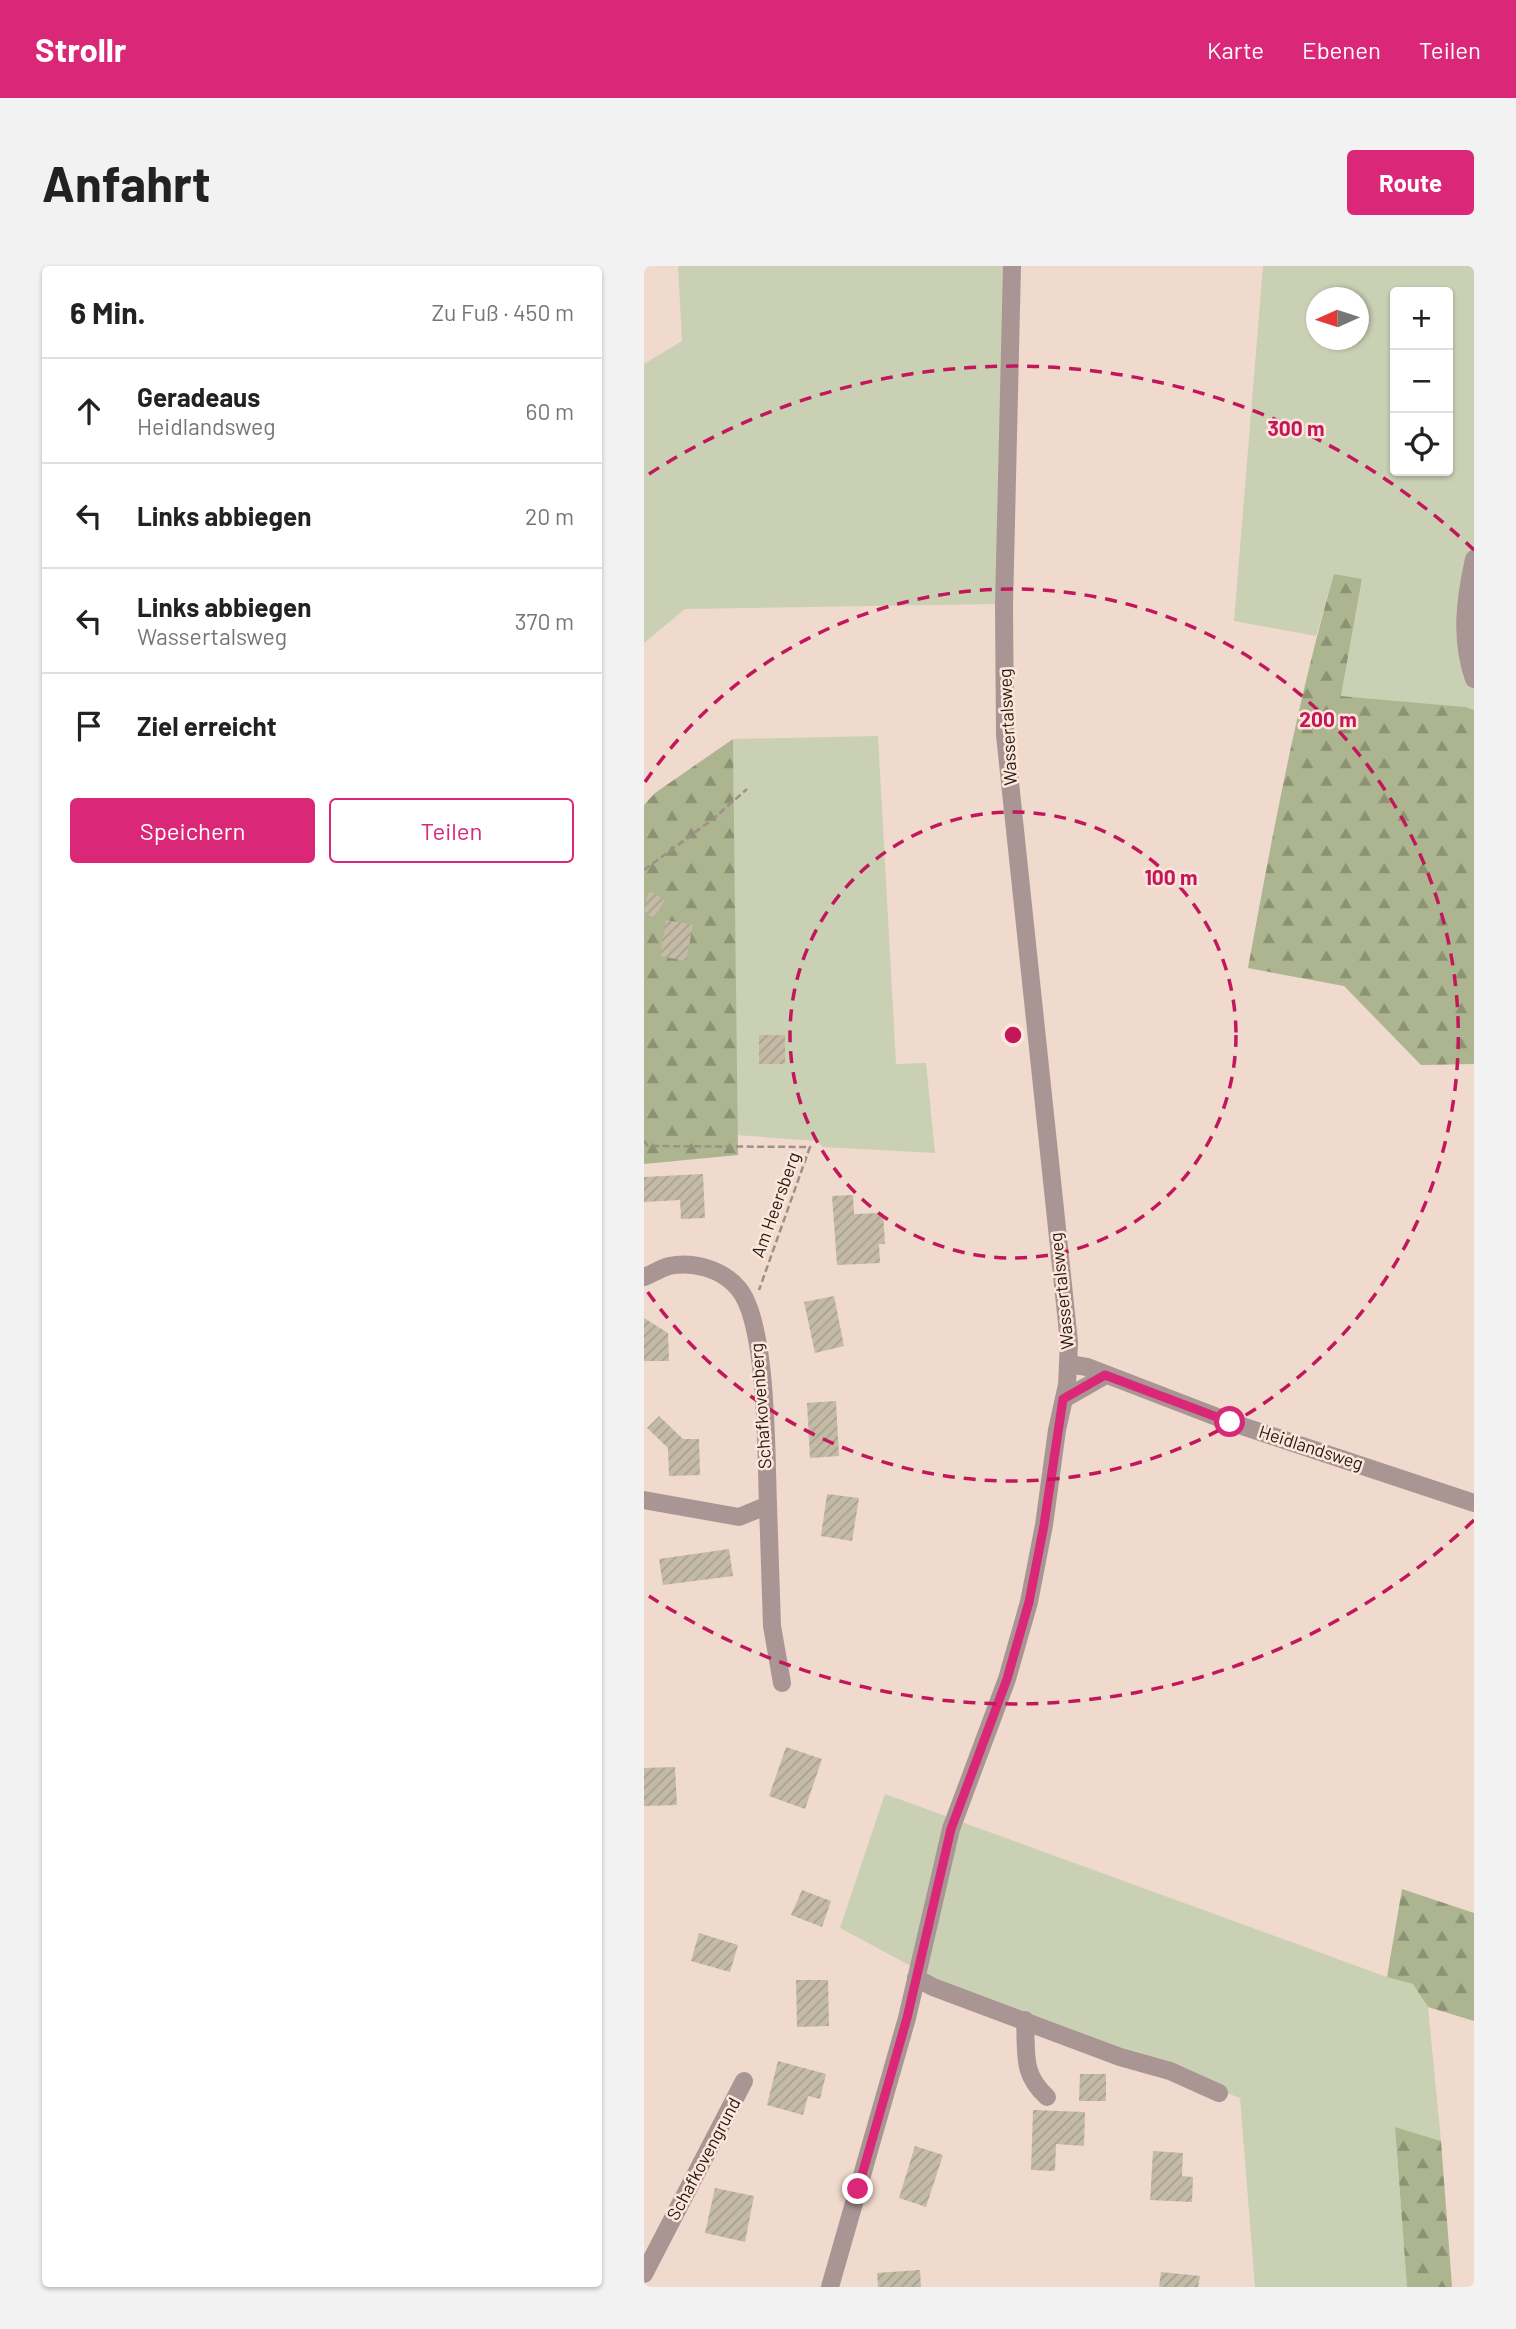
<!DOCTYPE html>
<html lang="de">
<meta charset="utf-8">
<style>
:root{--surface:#fff;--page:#f2f2f2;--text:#222;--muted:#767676;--line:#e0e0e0;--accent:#db2777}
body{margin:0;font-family:Barlow,sans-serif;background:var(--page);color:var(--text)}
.controls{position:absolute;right:21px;top:21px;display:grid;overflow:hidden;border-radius:7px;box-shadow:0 2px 5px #0004}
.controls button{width:63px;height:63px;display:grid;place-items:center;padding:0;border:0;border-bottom:2px solid var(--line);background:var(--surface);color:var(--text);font:35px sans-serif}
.compass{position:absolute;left:662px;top:21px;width:63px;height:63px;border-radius:50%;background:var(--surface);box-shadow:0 2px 5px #0004;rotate:267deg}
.stop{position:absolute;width:21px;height:21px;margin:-16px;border:5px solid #db2777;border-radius:50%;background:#fff}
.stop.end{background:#db2777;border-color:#fff;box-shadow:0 2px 7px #0008}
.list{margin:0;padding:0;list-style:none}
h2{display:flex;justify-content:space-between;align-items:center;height:91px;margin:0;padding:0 28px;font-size:30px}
h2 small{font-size:23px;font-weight:400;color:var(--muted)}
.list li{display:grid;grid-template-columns:46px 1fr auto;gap:21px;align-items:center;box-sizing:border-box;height:105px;padding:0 28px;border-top:2px solid var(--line)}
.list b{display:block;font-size:26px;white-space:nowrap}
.list p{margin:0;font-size:23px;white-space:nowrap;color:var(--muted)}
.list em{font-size:23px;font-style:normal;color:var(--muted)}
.actions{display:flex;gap:14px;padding:21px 28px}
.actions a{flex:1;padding:16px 0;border:2px solid var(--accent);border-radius:7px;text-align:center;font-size:24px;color:var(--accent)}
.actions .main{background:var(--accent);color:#fff}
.icon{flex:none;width:38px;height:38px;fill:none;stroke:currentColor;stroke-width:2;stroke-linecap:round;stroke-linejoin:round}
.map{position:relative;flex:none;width:830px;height:2021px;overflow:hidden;border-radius:7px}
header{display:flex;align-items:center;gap:42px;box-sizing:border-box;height:98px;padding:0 35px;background:var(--accent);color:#fff}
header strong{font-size:33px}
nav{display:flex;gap:38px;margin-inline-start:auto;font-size:24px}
.intro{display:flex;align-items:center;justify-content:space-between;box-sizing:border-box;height:168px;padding:0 42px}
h1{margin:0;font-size:49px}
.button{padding:18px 32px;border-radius:7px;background:var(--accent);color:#fff;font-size:24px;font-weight:700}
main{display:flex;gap:42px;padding:0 42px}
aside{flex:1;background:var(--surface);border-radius:7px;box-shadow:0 2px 5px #0004}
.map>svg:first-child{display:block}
.green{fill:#c9d0b4;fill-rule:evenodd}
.forest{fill:url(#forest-firs)}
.building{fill:url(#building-hatch)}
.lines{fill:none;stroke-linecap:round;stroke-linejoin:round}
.path{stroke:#a08f86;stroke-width:2.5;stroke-dasharray:7 3.5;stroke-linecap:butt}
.minor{stroke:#a99594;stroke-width:18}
.route{stroke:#db2777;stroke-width:9}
.ring{fill:none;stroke:#c2185b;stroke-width:3.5;stroke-dasharray:12 9}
.labels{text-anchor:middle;stroke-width:5;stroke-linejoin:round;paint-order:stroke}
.street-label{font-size:18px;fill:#231b17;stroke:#fee7da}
.centre{fill:#c2185b;stroke:#fee7da;stroke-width:3.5}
.ring-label{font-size:21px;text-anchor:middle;font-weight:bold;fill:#c2185b;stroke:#fee7da;stroke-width:5;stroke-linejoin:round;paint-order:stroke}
</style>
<header>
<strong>Strollr</strong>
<nav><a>Karte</a><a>Ebenen</a><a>Teilen</a></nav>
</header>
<div class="intro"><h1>Anfahrt</h1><a class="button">Route</a></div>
<main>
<aside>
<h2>6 Min.<small>Zu Fuß · 450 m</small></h2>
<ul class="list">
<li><svg class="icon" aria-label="ahead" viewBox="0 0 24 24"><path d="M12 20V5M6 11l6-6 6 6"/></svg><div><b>Geradeaus</b><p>Heidlandsweg</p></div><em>60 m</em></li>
<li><svg class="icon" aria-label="left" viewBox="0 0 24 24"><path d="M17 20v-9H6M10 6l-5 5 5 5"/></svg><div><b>Links abbiegen</b></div><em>20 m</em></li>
<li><svg class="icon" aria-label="left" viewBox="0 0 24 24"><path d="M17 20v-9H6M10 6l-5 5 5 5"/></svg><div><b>Links abbiegen</b><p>Wassertalsweg</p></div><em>370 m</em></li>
<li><svg class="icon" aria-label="arrive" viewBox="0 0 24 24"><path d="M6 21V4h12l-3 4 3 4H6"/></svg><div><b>Ziel erreicht</b></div></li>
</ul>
<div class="actions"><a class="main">Speichern</a><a>Teilen</a></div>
</aside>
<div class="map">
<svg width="830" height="2021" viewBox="0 0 830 2021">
<defs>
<pattern id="forest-firs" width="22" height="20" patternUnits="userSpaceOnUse" patternTransform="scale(1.75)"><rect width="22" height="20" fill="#acb58f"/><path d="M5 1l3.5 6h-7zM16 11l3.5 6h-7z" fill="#8c9274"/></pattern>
<pattern id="building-hatch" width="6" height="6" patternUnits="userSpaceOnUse" patternTransform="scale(1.75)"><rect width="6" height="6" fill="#c4bba6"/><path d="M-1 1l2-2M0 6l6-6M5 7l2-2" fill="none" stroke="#a8a08e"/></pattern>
</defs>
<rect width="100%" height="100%" fill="#f0dacd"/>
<g class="green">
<polygon points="34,0 362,0 354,338 41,343 0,377 0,98 38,75"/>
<path d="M619 0H830V444L820 441 697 430 718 314 690 308 672 370 590 355ZM751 26H804V205H751ZM673 32H715V74H673Z"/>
<polygon points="234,470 252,798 282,797 291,887 179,881 173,875 93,869 89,473"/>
<polygon points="241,1528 743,1711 769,1717 784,1741 797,1875 751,1861 763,2021 611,2021 596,1832 295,1715 196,1662"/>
</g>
<g class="forest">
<path d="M690 308 718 313 697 430 821 441 830 444V798L777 799 700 720 604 702C628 570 653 437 690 308Z"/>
<polygon points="89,473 94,889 0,898 0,539 11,527"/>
<polygon points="758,1623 830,1647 830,1755 784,1741 769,1718 743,1711"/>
<polygon points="751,1861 797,1875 808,2021 763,2021"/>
</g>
<g class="building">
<polygon points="5,625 21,634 10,652 0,646"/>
<polygon points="22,654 49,659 42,695 16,690"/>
<rect x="115" y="769" width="26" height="29"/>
<polygon points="59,908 61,952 37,953 36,934 0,936 0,911"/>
<polygon points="209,929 210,948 239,947 241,978 235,978 236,997 193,999 188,930"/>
<polygon points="190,1030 200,1080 171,1087 160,1036"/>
<polygon points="0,1052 24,1067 25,1095 0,1095"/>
<polygon points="192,1135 195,1190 166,1192 163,1137"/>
<polygon points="15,1150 39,1173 55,1173 56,1209 25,1210 24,1182 3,1162"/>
<polygon points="183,1228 215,1232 208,1275 177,1270"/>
<polygon points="85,1283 89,1310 19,1319 15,1293"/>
<polygon points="142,1481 178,1493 161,1543 125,1530"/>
<polygon points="31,1501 33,1539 0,1540 0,1502"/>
<polygon points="158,1624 187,1635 178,1661 147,1649"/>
<polygon points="55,1667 94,1679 86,1706 47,1695"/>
<polygon points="152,1714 184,1714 185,1760 153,1761"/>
<polygon points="134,1795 182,1808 176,1833 164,1830 159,1849 123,1839"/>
<polygon points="436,1808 462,1808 462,1835 435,1835"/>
<polygon points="389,1844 441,1846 440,1880 412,1878 411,1905 387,1904"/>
<polygon points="271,1880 299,1889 282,1941 255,1932"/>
<polygon points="509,1885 539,1887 538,1910 549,1911 548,1936 506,1934"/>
<polygon points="71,1922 110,1930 101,1976 61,1967"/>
<polygon points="276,2004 277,2021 234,2021 233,2007"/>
<polygon points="517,2006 556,2010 554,2021 515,2021"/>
</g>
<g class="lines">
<g class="path">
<polyline points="0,604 69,553 103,523"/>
<polyline points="0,875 4,880 166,881 115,1024"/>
</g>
<g class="minor">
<path d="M830 293C821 334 816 373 830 413"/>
<path d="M0 1011C8 1008 17 1002 25 1000 49 995 78 1003 94 1022 124 1056 122 1191 124 1239L95 1251 0 1234"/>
<polyline points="425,1098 443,1101 586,1156 830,1237"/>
<polyline points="420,1133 462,1109"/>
<polyline points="124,1239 128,1360 138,1417"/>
<polyline points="272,1712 289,1721 476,1791 526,1805 575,1827"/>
<path d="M381 1754C383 1788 377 1807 403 1831"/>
<polyline points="0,2008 100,1815"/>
<polyline points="186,2021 263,1752 307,1563 363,1413 385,1336 400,1259 413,1164 423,1119 425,1076 361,469 360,340 368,0"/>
</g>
</g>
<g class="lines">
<polyline class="route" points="214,1923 263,1752 307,1563 363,1413 385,1336 400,1259 419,1133 461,1109 586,1156"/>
</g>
<g class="ring">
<circle cx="369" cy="769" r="223"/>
<path d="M1 516A446 446 0 1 1 1 1022"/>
<path d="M830 1254A669 669 0 0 1 5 1330M5 208A669 669 0 0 1 830 284"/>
</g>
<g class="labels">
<g class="street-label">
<text transform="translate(364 461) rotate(-93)" y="6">Wassertalsweg</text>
<text transform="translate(132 939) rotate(-70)" y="6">Am Heersberg</text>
<text transform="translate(418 1025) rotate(-96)" y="6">Wassertalsweg</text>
<text transform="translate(117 1140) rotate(-94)" y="6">Schafkovenberg</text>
<text transform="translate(667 1182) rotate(18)" y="6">Heidlandsweg</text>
<text transform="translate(60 1893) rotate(-62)" y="6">Schafkovengrund</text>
</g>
</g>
<circle cx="369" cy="769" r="10" class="centre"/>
<g class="ring-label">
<text x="652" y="170">300 m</text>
<text x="684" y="461">200 m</text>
<text x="527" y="619">100 m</text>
</g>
</svg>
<div class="controls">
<button>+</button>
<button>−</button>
<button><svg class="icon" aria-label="locate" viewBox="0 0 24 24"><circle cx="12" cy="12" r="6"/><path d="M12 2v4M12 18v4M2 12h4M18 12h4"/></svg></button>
</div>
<svg class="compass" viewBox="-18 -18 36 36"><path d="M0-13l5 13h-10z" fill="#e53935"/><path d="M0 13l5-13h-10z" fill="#767676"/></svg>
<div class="stop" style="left:586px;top:1156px"></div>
<div class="stop end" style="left:214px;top:1923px"></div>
</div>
</main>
